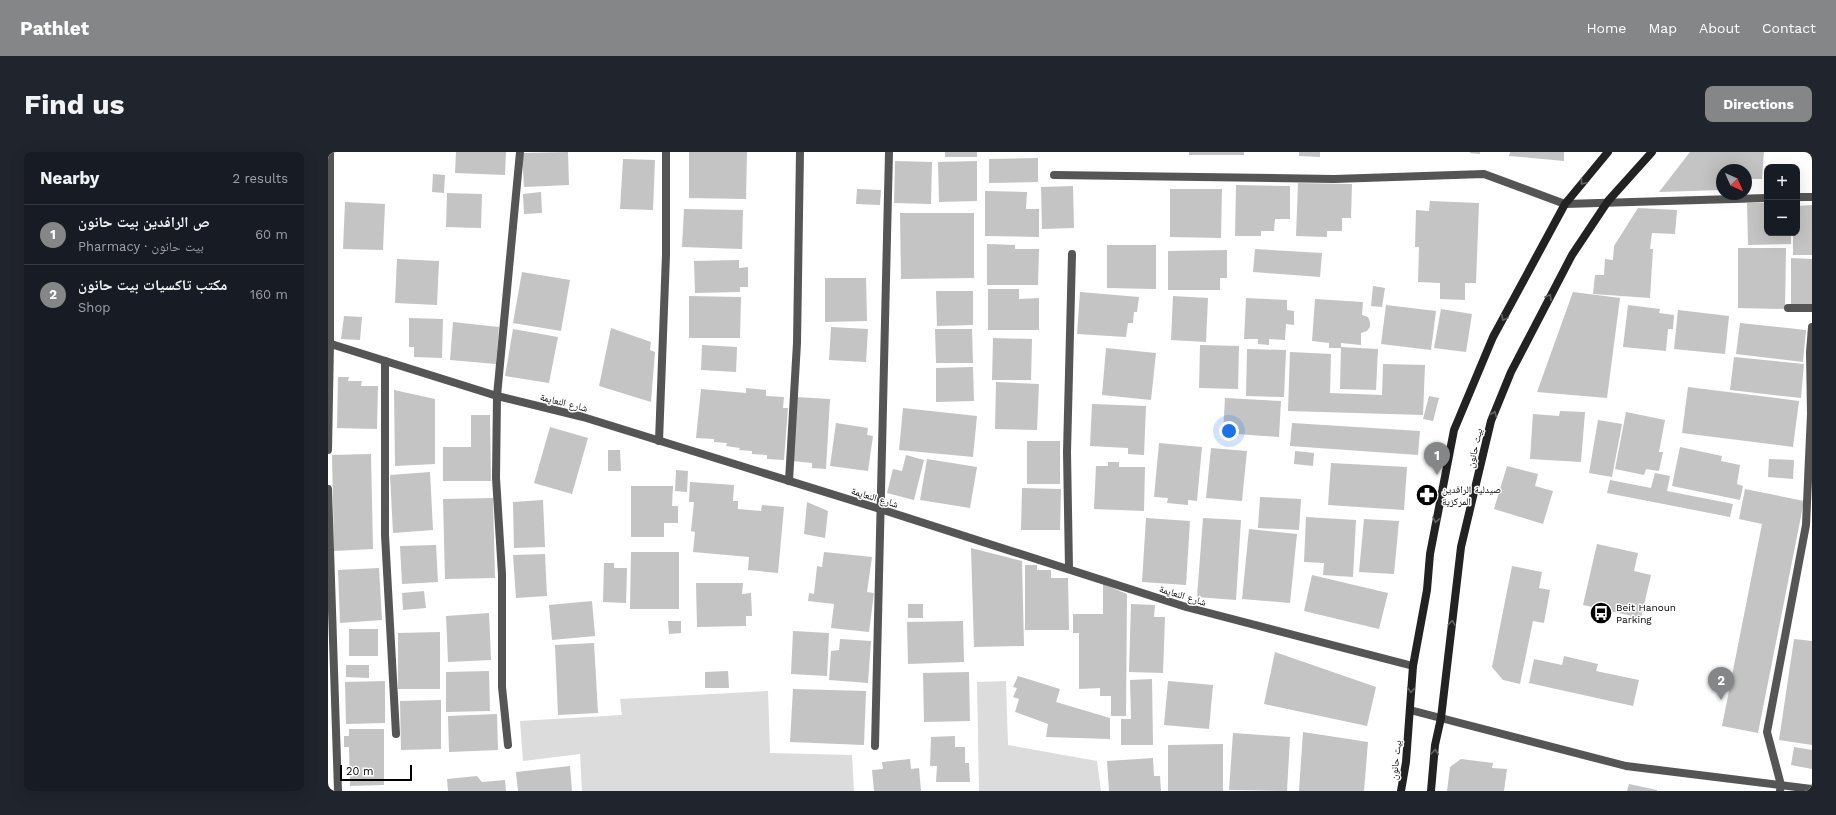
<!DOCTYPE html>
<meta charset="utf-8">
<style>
:root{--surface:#171b24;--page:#20242c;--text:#f1f3f6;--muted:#9ea1a6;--line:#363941;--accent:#858687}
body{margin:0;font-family:"Work Sans","Noto Naskh Arabic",sans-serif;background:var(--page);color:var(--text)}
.controls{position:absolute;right:12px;top:12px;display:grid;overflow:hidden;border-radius:8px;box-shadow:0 4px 16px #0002}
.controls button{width:36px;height:36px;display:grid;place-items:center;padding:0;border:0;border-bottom:1px solid var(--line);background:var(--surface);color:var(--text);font:20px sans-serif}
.compass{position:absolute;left:1388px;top:12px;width:36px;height:36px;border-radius:50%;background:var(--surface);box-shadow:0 4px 16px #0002;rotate:135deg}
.scale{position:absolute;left:12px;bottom:10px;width:72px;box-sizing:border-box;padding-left:4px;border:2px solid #000;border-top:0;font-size:11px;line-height:14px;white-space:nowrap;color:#000;-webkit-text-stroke:3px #fff;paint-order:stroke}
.you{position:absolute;left:901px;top:279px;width:14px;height:14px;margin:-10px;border:3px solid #fff;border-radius:50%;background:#1a73e8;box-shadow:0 0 0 6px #1a73e833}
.badge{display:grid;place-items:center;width:26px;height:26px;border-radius:50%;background:var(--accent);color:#fff;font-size:13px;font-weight:700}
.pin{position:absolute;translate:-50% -33px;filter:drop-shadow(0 1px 2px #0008)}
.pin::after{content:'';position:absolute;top:21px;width:14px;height:12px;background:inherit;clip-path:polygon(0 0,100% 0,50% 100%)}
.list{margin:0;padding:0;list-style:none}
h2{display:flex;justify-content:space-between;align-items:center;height:52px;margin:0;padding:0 16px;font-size:17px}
h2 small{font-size:13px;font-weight:400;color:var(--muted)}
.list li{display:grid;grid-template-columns:26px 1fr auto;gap:12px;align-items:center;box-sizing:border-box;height:60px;padding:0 16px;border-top:1px solid var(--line)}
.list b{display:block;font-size:15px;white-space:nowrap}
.list p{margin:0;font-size:13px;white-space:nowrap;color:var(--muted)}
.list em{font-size:13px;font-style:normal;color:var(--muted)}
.map{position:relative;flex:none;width:1484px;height:639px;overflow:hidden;border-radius:8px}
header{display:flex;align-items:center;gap:24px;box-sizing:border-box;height:56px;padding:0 20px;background:var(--accent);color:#fff}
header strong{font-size:19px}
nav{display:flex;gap:22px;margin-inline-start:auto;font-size:14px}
.intro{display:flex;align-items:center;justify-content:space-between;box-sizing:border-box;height:96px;padding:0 24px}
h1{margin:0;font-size:28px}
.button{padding:10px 18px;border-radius:8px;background:var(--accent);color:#fff;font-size:14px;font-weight:700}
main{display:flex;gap:24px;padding:0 24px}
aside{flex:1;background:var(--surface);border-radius:8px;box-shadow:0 4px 16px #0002}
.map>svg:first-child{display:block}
.green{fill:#dcdcdc}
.building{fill:#c4c4c4}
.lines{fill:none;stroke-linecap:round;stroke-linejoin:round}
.lane{stroke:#555;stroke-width:8}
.street{stroke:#555;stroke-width:8}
.secondary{stroke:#222;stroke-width:8}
.oneway{stroke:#646464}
.labels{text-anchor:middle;stroke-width:3;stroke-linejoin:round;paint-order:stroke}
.street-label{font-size:10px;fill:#000;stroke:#fff}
.poi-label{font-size:10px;fill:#000;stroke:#fff;text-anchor:start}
</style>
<header>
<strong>Pathlet</strong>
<nav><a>Home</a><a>Map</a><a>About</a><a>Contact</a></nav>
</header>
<div class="intro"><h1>Find us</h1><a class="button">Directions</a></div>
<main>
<aside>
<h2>Nearby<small>2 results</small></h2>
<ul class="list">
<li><span class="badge">1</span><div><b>ص الرافدين بيت حانون</b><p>Pharmacy · بيت حانون</p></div><em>60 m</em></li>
<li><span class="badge">2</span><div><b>مكتب تاكسيات بيت حانون</b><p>Shop</p></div><em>160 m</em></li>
</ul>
</aside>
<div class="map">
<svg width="1484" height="639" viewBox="0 0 1484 639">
<rect width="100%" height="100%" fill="#fff"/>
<g class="green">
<polygon points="678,529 680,593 769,609 773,639 651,639 649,530"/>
<polygon points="440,539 442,601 524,603 526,639 254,639 252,602 195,609 192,569 294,563 292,547"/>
</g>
<g class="building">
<polygon points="128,0 178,0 177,23 127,21"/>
<polygon points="240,0 241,33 196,35 194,1"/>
<polygon points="361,0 419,0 418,47 361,46"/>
<rect x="617" y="0" width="32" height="5"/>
<rect x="861" y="0" width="55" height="3"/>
<polygon points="971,0 992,0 992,5 971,4"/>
<polygon points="1142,0 1152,0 1152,2 1142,1"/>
<polygon points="1182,0 1236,0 1236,9 1181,4"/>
<polygon points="1362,0 1436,0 1434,27 1418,27 1418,18 1394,18 1394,38 1331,40"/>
<polygon points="710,6 710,30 661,31 661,7"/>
<polygon points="295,7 327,8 325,58 292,57"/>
<polygon points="567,9 604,10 603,52 566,51"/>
<polygon points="649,9 649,49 611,50 610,10"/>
<polygon points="105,22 117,23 116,41 104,40"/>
<polygon points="970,31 1024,32 1023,66 1014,66 1014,79 999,79 999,85 968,84"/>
<polygon points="908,33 962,34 962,67 947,67 946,79 933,79 933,84 907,84"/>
<polygon points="745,34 746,76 714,77 713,35"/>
<polygon points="529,37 553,38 552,53 528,52"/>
<polygon points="842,37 894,37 893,86 842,85"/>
<polygon points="657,39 699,40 698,57 711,57 711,85 657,84"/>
<polygon points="213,40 214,61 196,62 195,42"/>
<polygon points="119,41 154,42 153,76 118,75"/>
<polygon points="1102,49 1151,51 1148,131 1137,131 1137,148 1112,147 1112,131 1090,130 1091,95 1087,95 1088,58 1101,59"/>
<polygon points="17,50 57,52 55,98 15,97"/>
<polygon points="1419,51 1439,51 1439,81 1463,81 1463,92 1420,93"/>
<polygon points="1484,53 1484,103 1465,103 1465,81 1469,81 1469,54"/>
<polygon points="1310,56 1349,58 1347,82 1324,81 1322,97 1325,97 1322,146 1265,142 1267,123 1276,123 1277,107 1285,108 1286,94"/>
<polygon points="356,57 415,58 414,97 354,95"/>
<polygon points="572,61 646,61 646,126 573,127"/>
<polygon points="659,92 687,93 687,97 711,97 710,133 659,133"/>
<polygon points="779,93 828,93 828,137 779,136"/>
<polygon points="1410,96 1458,96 1457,157 1410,156"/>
<polygon points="927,97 994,101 992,125 925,120"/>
<polygon points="899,98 899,126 892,126 892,138 840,138 840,99"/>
<polygon points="1463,106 1484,107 1484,155 1463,155"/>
<polygon points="69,107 111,109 109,153 67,151"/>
<polygon points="411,108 411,116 420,115 420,135 412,135 412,140 367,141 366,109"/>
<polygon points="194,120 242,128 233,179 185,171"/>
<polygon points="497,126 538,126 539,169 497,170"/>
<polygon points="1045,134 1057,136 1054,155 1043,154"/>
<polygon points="660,137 691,137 691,147 711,146 711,178 660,178"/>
<polygon points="608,139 645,139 645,173 609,174"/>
<polygon points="752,140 811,145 809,160 806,160 805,171 800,171 798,185 749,182"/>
<polygon points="1245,140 1292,146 1279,246 1209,240"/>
<polygon points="361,144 413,145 412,186 361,186"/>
<polygon points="845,144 880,146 878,190 843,188"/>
<polygon points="918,146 959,148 959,158 966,159 966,173 958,172 957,188 941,187 941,193 930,192 930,187 916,187"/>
<polygon points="987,147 1035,150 1034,163 1040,165 1042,170 1042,175 1039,179 1033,181 1033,193 1013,191 1013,196 1001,196 1001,191 984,189"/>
<polygon points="1058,153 1108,159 1103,198 1053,192"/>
<polygon points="1300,153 1332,157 1331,161 1346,163 1345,177 1340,177 1338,199 1295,195"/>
<polygon points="1113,157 1144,162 1138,200 1106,196"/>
<polygon points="1350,158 1401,164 1397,202 1346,197"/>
<polygon points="16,164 34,165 32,188 13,187"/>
<polygon points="81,166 115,167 114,206 86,205 86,195 81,195"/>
<polygon points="125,170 171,175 168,212 122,208"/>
<polygon points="1412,171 1478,178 1475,210 1408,202"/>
<polygon points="503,175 540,177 538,210 501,208"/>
<polygon points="283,176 323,190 322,198 327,200 323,250 271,234"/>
<polygon points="185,177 230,185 221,231 177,224"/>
<polygon points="607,177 644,177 645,211 608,211"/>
<polygon points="665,186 704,187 703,228 664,228"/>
<polygon points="374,193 409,195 408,220 373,218"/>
<polygon points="872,193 911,194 910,237 871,236"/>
<polygon points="1013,195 1050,197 1048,238 1012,237"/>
<polygon points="778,196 828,201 823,248 774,243"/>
<polygon points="919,197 958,198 956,245 918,244"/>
<polygon points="962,200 1003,202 1002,241 1054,243 1055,212 1097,213 1095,263 960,259"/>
<polygon points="1406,205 1476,212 1473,246 1402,238"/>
<polygon points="645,215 646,249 608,250 608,216"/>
<polygon points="10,225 21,225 20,229 34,229 33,234 50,234 49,277 9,276"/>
<polygon points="668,230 711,232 709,278 667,277"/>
<polygon points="1360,235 1471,249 1465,295 1354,281"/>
<polygon points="418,236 438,238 438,244 456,245 455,256 460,256 456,308 439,307 439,303 424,302 424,299 411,298 412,296 398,294 399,291 386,290 386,287 368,286 373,237 418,241"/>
<polygon points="66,238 107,247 107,312 67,314"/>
<polygon points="1101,244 1111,246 1105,269 1095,267"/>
<polygon points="468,245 502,247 498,317 484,316 484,311 464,309"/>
<polygon points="897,246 953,249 951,285 895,281"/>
<polygon points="764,252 818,254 816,303 800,302 800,296 762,294"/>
<polygon points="575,256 649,264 645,305 571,298"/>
<polygon points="1232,259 1257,260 1253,310 1202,307 1205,262 1231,264"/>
<polygon points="1298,260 1337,268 1331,300 1335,300 1331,319 1318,317 1316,323 1287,317"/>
<polygon points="143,263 162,263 163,329 115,329 115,295 143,295"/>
<polygon points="1270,268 1294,272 1284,325 1261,321"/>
<polygon points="508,271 540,276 539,283 545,284 540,319 502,314"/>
<polygon points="964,271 1092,279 1090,303 962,294"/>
<polygon points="222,275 260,286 244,342 206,331"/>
<rect x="699" y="289" width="33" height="43"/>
<polygon points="831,291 874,295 869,349 860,348 860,353 839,351 840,346 826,345"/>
<polygon points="1352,295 1394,304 1393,309 1412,313 1409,332 1415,334 1412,348 1344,334"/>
<polygon points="883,296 919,299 914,349 878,346"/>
<polygon points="280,298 292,298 293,319 280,319"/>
<polygon points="967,299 986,301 985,314 966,312"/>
<polygon points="43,302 45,397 6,399 4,303"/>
<polygon points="578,303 596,308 586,348 559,341 565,317 574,319"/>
<polygon points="599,307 649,315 642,356 592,348"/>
<polygon points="1441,307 1466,308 1465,327 1440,325"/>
<polygon points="780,310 791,310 791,315 817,315 816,359 766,357 768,314 780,314"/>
<polygon points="1003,311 1079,315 1076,358 1000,353"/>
<polygon points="1179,314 1210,322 1207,334 1225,339 1215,372 1166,357"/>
<polygon points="348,318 360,319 359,340 347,339"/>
<polygon points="102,320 105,378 65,381 62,323"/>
<polygon points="1327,321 1342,324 1339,339 1405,352 1402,365 1279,341 1282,328 1323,336"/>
<polygon points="362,330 406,333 405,349 410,349 410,357 433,359 434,353 456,355 450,421 420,418 421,405 365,400 367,380 363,379 366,350 361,350"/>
<polygon points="303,334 345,334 344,354 350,354 350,371 336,371 336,385 303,385"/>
<polygon points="694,336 733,337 732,378 693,378"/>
<polygon points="1417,337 1476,349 1430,581 1394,574 1434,372 1411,367"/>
<polygon points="932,345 973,347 971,378 930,376"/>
<polygon points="165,346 167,426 117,427 115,347"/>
<polygon points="215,348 217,395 186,396 185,350"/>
<polygon points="479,350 500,359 497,386 476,382"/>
<polygon points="978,365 1028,368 1025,425 995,423 996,411 976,410"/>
<polygon points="818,366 862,369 858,433 814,430"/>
<polygon points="875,366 913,368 908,448 869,445"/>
<polygon points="1036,367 1071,369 1066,422 1031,420"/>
<polygon points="921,377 969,382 962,451 914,447"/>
<polygon points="1269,392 1310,401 1306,419 1323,423 1313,466 1255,453"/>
<polygon points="108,393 110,430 74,432 72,394"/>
<polygon points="643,396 694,409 696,494 646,495"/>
<polygon points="303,400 351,400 351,457 302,457"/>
<polygon points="496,400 544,405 539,440 546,441 541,480 503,476 506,452 480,449 481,441 486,442 489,414 494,415"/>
<polygon points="217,402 219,444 188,446 185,403"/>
<polygon points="276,411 286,411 286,416 299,416 298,451 275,450"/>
<polygon points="697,413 709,413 709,418 723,418 723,426 740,426 741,478 697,478"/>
<polygon points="1184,414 1214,420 1211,436 1222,438 1216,471 1205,469 1192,532 1175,528 1164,515"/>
<polygon points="51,416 54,468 12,471 10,418"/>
<polygon points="984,423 1060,441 1051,477 976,459"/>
<polygon points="368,431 415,431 414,442 423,441 424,464 418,464 418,474 369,475"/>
<polygon points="775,432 799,442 798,564 783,564 783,544 772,544 772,536 751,537 751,481 745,481 745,462 775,462"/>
<polygon points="96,439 98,456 75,458 74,441"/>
<polygon points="264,449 267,484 224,488 221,453"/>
<rect x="580" y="452" width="15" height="14"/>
<polygon points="803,452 827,453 826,465 837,465 835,521 801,520"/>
<polygon points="161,461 163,508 120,510 118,464"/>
<polygon points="340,469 353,469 353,481 341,482"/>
<polygon points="635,469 636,510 580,512 579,470"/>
<rect x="21" y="477" width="29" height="27"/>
<polygon points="465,479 501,481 499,524 463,522"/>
<polygon points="112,480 112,537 70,537 70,481"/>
<polygon points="512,487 543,489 540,531 501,528 503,499 511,498"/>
<polygon points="1466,487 1484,489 1484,593 1451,588"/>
<polygon points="266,491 270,561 230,563 227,493"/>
<polygon points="947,500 1048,535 1039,574 936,552"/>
<polygon points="1236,504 1270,512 1268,519 1311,528 1305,554 1201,531 1206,507 1234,513"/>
<polygon points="18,513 41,513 41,526 18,525"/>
<polygon points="161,519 162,559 118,560 118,520"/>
<polygon points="400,519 401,536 377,536 377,520"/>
<polygon points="641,520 642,569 596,570 595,521"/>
<polygon points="690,524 732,537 728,550 782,566 782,587 718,585 720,572 687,560 691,547 685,545 689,536 685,535"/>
<polygon points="824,527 825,593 793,593 793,567 803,567 802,528"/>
<polygon points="57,529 57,571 18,572 17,530"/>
<polygon points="840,529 885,533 881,577 836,573"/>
<polygon points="465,537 538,539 536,593 462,590"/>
<polygon points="113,548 113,597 73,598 72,549"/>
<polygon points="169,562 170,598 121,600 120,564"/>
<polygon points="21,577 56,577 56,633 22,634 21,595 16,595 16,584 21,584"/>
<polygon points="975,580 1040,590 1036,639 971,639"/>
<polygon points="905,581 962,585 959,639 901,638"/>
<polygon points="627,584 627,595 637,595 637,611 641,611 642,630 608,630 609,614 602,614 603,585"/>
<polygon points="895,592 895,639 840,639 840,593"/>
<polygon points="1466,595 1484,598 1484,617 1463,613"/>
<polygon points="825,606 826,624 832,624 833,639 781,639 779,609"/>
<polygon points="582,607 583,617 591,616 593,639 546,639 544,618 555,617 554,610"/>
<polygon points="1133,607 1165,611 1164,616 1179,617 1176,639 1119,639 1122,615"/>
<polygon points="242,614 244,639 190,639 188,620"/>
<polygon points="149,624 154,630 177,628 178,639 120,639 119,627"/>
<polygon points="1301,632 1329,638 1329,639 1299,639"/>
</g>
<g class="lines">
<polyline class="lane" points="169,244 192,0"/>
<g class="street">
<polyline points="726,23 1006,27 1156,22 1237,52 1439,46"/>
<polyline points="1469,45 1484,45"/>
<polyline points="1460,156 1484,156"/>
<polyline points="0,191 169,244 255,265 552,357 858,455 1085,514"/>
<polyline points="57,209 57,383 68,582"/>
<polyline points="169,244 168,326 174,422 174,535 180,593"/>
<polyline points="331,289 338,103 338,0"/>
<polyline points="0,298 2,192 2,0"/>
<polyline points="461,329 469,191 472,0"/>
<polyline points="0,337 10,639"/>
<polyline points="741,417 739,300 744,102"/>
<polyline points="1082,558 1298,614 1484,637"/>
<polyline points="547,594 561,0"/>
<polyline points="1452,639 1453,633 1439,580 1478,373 1483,262 1482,200 1484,175"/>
</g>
<g class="secondary">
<polyline points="1073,639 1078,610 1085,514 1099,438 1102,402 1126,278 1165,185 1237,52 1280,0"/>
<polyline points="1103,639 1107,593 1113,566 1133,395 1163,269 1183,220 1244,103 1280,49 1324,0"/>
</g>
</g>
<defs><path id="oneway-chevron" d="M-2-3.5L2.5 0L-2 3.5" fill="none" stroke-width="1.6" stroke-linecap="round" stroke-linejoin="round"/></defs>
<g class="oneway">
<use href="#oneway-chevron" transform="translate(1255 30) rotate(130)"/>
<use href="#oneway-chevron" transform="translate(1221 145) rotate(-61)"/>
<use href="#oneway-chevron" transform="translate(1176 166) rotate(118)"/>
<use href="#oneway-chevron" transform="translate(1166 262) rotate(-67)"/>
<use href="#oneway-chevron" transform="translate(1108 368) rotate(101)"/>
<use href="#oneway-chevron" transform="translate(1124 471) rotate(-84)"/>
<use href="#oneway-chevron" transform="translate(1083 538) rotate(94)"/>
<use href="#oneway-chevron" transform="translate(1107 600) rotate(-85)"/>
</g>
<defs>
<g id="pharmacy-disc" transform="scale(1.15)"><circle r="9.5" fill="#000" stroke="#fff"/><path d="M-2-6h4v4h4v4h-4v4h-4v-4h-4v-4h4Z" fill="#fff"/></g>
<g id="bus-disc" transform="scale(1.15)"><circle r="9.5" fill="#000" stroke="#fff"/><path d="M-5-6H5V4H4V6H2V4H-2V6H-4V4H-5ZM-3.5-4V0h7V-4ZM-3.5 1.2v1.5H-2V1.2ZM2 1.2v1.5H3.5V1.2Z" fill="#fff"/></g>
</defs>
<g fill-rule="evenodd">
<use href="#pharmacy-disc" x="1099" y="343"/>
<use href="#bus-disc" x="1273" y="461"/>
</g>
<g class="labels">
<g class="street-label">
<text transform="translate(236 250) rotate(14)" y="4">شارع النعايمة</text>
<text transform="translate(1146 296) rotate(-77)" y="4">بيت حانون</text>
<text transform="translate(547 345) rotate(17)" y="4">شارع النعايمة</text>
<text transform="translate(855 443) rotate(17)" y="4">شارع النعايمة</text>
<text transform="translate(1067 608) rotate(-84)" y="4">بيت حانون</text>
</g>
<g class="poi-label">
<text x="1114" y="341">صيدلية الرافدين<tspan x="1114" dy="12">المركزية</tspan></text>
<text x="1288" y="459">Beit Hanoun<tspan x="1288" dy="12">Parking</tspan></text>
</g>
</g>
</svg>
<div class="controls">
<button>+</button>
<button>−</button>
</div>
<svg class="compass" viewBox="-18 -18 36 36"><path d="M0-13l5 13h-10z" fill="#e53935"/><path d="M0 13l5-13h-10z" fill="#9ea1a6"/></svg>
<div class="scale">20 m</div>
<div class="you"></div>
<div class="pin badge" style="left:1109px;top:323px">1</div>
<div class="pin badge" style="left:1393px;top:548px">2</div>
</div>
</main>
